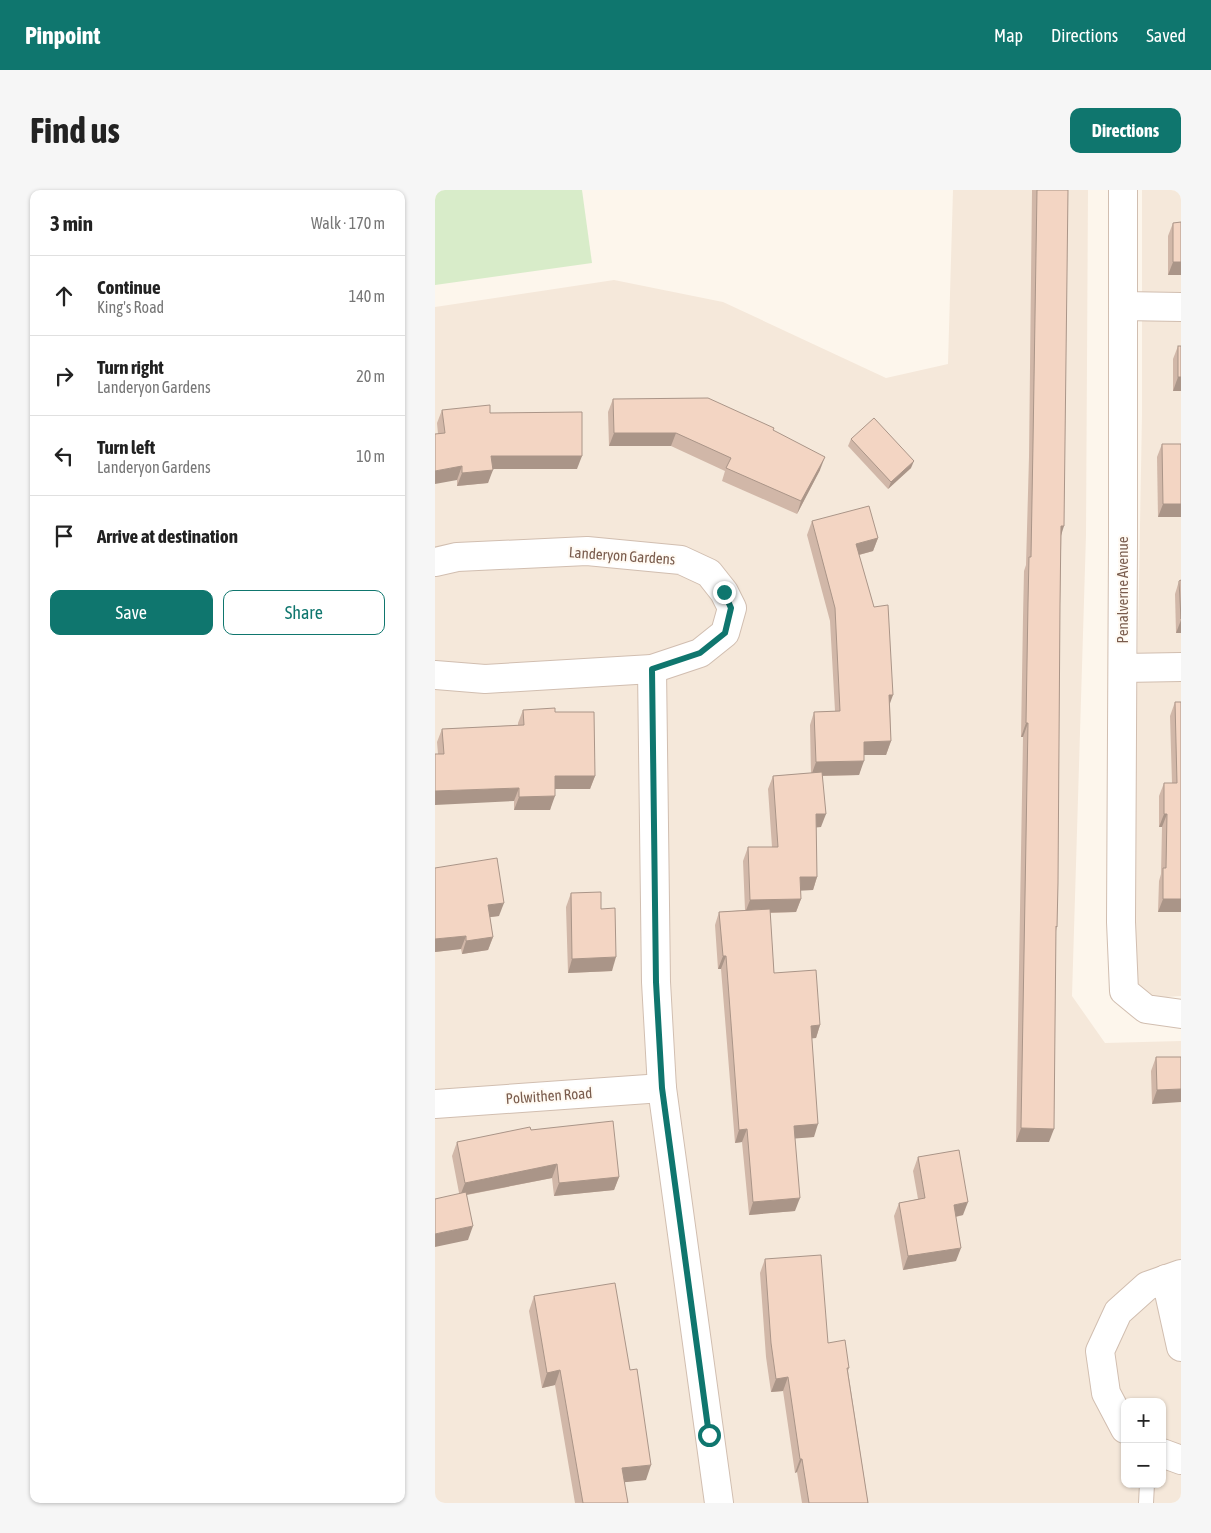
<!DOCTYPE html>
<meta charset="utf-8">
<style>
:root{--surface:#fff;--page:#f6f6f6;--text:#222;--muted:#767676;--line:#e0e0e0;--accent:#0f766e}
body{margin:0;font-family:"Asap Condensed",sans-serif;background:var(--page);color:var(--text)}
.controls{position:absolute;right:15px;bottom:15px;display:grid;overflow:hidden;border-radius:10px;box-shadow:0 1px 4px #0004}
.controls button{width:45px;height:45px;display:grid;place-items:center;padding:0;border:0;border-bottom:1px solid var(--line);background:var(--surface);color:var(--text);font:25px sans-serif}
.stop{position:absolute;width:15px;height:15px;margin:-11px;border:4px solid #0f766e;border-radius:50%;background:#fff}
.stop.end{background:#0f766e;border-color:#fff;box-shadow:0 1px 5px #0008}
.list{margin:0;padding:0;list-style:none}
h2{display:flex;justify-content:space-between;align-items:center;height:65px;margin:0;padding:0 20px;font-size:21px}
h2 small{font-size:16px;font-weight:400;color:var(--muted)}
.list li{display:grid;grid-template-columns:32px 1fr auto;gap:15px;align-items:center;box-sizing:border-box;height:80px;padding:0 20px;border-top:1px solid var(--line)}
.list b{display:block;font-size:19px;white-space:nowrap}
.list p{margin:0;font-size:16px;white-space:nowrap;color:var(--muted)}
.list em{font-size:16px;font-style:normal;color:var(--muted)}
.actions{display:flex;gap:10px;padding:15px 20px}
.actions a{flex:1;padding:11px 0;border:1px solid var(--accent);border-radius:10px;text-align:center;font-size:18px;color:var(--accent)}
.actions .main{background:var(--accent);color:#fff}
.icon{flex:none;width:28px;height:28px;fill:none;stroke:currentColor;stroke-width:2;stroke-linecap:round;stroke-linejoin:round}
.map{position:relative;flex:none;width:746px;height:1313px;overflow:hidden;border-radius:10px}
header{display:flex;align-items:center;gap:30px;box-sizing:border-box;height:70px;padding:0 25px;background:var(--accent);color:#fff}
header strong{font-size:24px}
nav{display:flex;gap:28px;margin-inline-start:auto;font-size:18px}
.intro{display:flex;align-items:center;justify-content:space-between;box-sizing:border-box;height:120px;padding:0 30px}
h1{margin:0;font-size:35px}
.button{padding:12px 22px;border-radius:10px;background:var(--accent);color:#fff;font-size:18px;font-weight:700}
main{display:flex;gap:30px;padding:0 30px}
aside{flex:1;background:var(--surface);border-radius:10px;box-shadow:0 1px 4px #0004}
.map>svg:first-child{display:block}
.residential{fill:#f5e8da;fill-rule:evenodd}
.garden{fill:#d8ecc9}
.lines{fill:none;stroke-linecap:round;stroke-linejoin:round}
.lane-casing{stroke:#d1beb0;stroke-width:16}
.street-casing{stroke:#d1beb0;stroke-width:30}
.lane{stroke:#fff;stroke-width:14}
.street{stroke:#fff;stroke-width:28}
.wall{fill:#d1b7a8}
.shaded-wall{fill:#aa9588}
.building{fill:#f3d5c3;stroke:#aa9588}
.route{stroke:#0f766e;stroke-width:6}
.labels{text-anchor:middle;stroke-width:4;stroke-linejoin:round;paint-order:stroke}
.street-label{font-size:15px;fill:#7a5c4d;stroke:#fffaf3}
</style>
<header>
<strong>Pinpoint</strong>
<nav><a>Map</a><a>Directions</a><a>Saved</a></nav>
</header>
<div class="intro"><h1>Find us</h1><a class="button">Directions</a></div>
<main>
<aside>
<h2>3 min<small>Walk · 170 m</small></h2>
<ul class="list">
<li><svg class="icon" aria-label="ahead" viewBox="0 0 24 24"><path d="M12 20V5M6 11l6-6 6 6"/></svg><div><b>Continue</b><p>King's Road</p></div><em>140 m</em></li>
<li><svg class="icon" aria-label="right" viewBox="0 0 24 24"><path d="M7 20v-9h11M14 6l5 5-5 5"/></svg><div><b>Turn right</b><p>Landeryon Gardens</p></div><em>20 m</em></li>
<li><svg class="icon" aria-label="left" viewBox="0 0 24 24"><path d="M17 20v-9H6M10 6l-5 5 5 5"/></svg><div><b>Turn left</b><p>Landeryon Gardens</p></div><em>10 m</em></li>
<li><svg class="icon" aria-label="arrive" viewBox="0 0 24 24"><path d="M6 21V4h12l-3 4 3 4H6"/></svg><div><b>Arrive at destination</b></div></li>
</ul>
<div class="actions"><a class="main">Save</a><a>Share</a></div>
</aside>
<div class="map">
<svg width="746" height="1313" viewBox="0 0 746 1313">
<rect width="100%" height="100%" fill="#fdf6ec"/>
<g class="residential">
<path d="M518 0H653L651 345 637 806 670 853 746 851V1313H0V117L179 90 288 112 451 188 513 174ZM690 1212H727V1294H690Z"/>
<polygon points="707,0 746,0 746,806 717,808 699,792 700,613 707,225"/>
</g>
<polygon class="garden" points="0,0 147,0 157,73 0,95"/>
<g class="lines">
<g class="lane-casing">
<polyline id="lane" points="711,1313 712,1294"/>
</g>
<g class="street-casing">
<g id="street">
<polyline points="688,0 688,354 686,732 689,801 711,819 746,824"/>
<polyline points="688,116 746,117"/>
<polyline points="0,372 22,367 152,361 246,370 274,383 289,402 297,418 290,443 265,463 217,479 50,489 0,485"/>
<polyline points="688,478 746,477"/>
<polyline points="217,479 221,792 227,898 284,1313"/>
<polyline points="0,914 227,898"/>
<polyline points="731,1089 746,1157"/>
<polyline points="690,1239 671,1203 665,1161 683,1122 712,1096 746,1084"/>
<polyline points="727,1263 746,1270"/>
</g>
</g>
<use href="#lane" class="lane"/>
<use href="#street" class="street"/>
</g>
<g class="wall">
<polygon points="597,0 633,0 625,414 622,737 621,741 614,952 581,952 588,547 586,547 588,427 589,381 591,375 594,267"/>
<polygon points="746,32 746,85 733,85 733,46 738,33"/>
<polygon points="743,156 746,156 746,201 738,201 738,169"/>
<polygon points="178,209 338,240 385,280 362,324 287,291 290,281 236,256 174,256 173,222"/>
<polygon points="7,220 55,223 142,279 57,279 53,293 22,296 22,290 3,244 2,233"/>
<polygon points="416,249 476,278 453,299 413,256"/>
<polygon points="727,254 746,254 746,327 723,327 722,267"/>
<polygon points="377,331 443,348 438,361 424,365 455,514 456,551 451,565 429,565 424,585 388,586 386,637 381,637 382,687 378,700 366,700 366,709 361,722 335,723 339,783 385,835 381,848 377,848 379,947 360,948 360,1021 314,1025 307,952 300,953 286,779 283,779 280,735 284,722 310,720 308,671 313,657 337,657 333,599 338,586 376,583 375,535 379,522 400,521 395,431 372,345"/>
<polygon points="746,390 746,443 741,443 740,404 744,391"/>
<polygon points="740,512 746,512 746,722 723,722 724,691 726,684 727,637 724,637 724,606 729,593 737,593 735,526"/>
<polygon points="88,520 120,522 160,586 155,599 120,599 115,620 79,620 79,611 3,564 2,552 7,539 83,535 83,533"/>
<polygon points="0,678 64,726 55,727 58,747 53,760 27,764 26,759 0,762"/>
<polygon points="136,703 166,719 177,781 133,783 131,717"/>
<polygon points="721,867 746,867 717,914 716,881"/>
<polygon points="96,940 184,987 179,1000 119,1006 117,988 32,1005 33,1050 17,966 22,952"/>
<polygon points="483,967 528,1025 521,1027 521,1071 468,1080 459,1026 464,1013 483,1009 478,981"/>
<polygon points="330,1069 393,1153 414,1178 413,1181 433,1313 367,1313 362,1282 360,1283 348,1201 336,1202 331,1167 325,1083"/>
<polygon points="99,1106 211,1290 189,1292 193,1313 140,1313 120,1195 107,1198 94,1121"/>
</g>
<g class="shaded-wall">
<polygon points="738,72 746,72 746,85 733,85"/>
<polygon points="743,187 746,187 746,201 738,201"/>
<polygon points="179,243 241,243 236,256 174,256"/>
<polygon points="56,266 147,266 142,279 51,279"/>
<polygon points="390,267 385,280 362,324 366,311"/>
<polygon points="479,271 476,278 453,299 456,292"/>
<polygon points="27,276 22,290 0,294 0,281"/>
<polygon points="58,280 53,293 22,296 27,283"/>
<polygon points="728,314 746,314 746,327 723,327"/>
<polygon points="626,336 629,336 625,349"/>
<polygon points="443,348 438,361 416,367 421,354"/>
<polygon points="746,430 746,443 741,443"/>
<polygon points="454,505 458,505 453,519"/>
<polygon points="591,533 593,533 588,547 586,547"/>
<polygon points="456,551 451,565 424,565 429,552"/>
<polygon points="429,571 424,585 376,586 381,572"/>
<polygon points="120,586 160,586 155,599 115,599"/>
<polygon points="84,598 79,611 0,615 0,601"/>
<polygon points="120,606 115,620 79,620 84,607"/>
<polygon points="381,624 391,624 386,637 376,638"/>
<polygon points="729,624 732,624 727,637 724,637"/>
<polygon points="365,687 382,687 378,700 360,701"/>
<polygon points="366,709 361,722 310,723 315,710"/>
<polygon points="728,709 746,709 746,722 723,722"/>
<polygon points="69,713 64,726 48,728 53,715"/>
<polygon points="31,746 26,759 0,762 0,749"/>
<polygon points="58,747 53,760 27,764 31,751"/>
<polygon points="288,766 291,766 286,779 283,779"/>
<polygon points="181,767 177,781 133,783 137,769"/>
<polygon points="385,835 381,848 371,849 376,836"/>
<polygon points="746,899 746,912 717,914 722,900"/>
<polygon points="383,934 379,947 354,949 359,936"/>
<polygon points="586,938 619,939 614,952 581,952"/>
<polygon points="312,939 307,952 300,953 304,940"/>
<polygon points="122,974 117,988 25,1006 30,993"/>
<polygon points="184,987 179,1000 119,1006 124,993"/>
<polygon points="365,1008 360,1021 314,1025 318,1012"/>
<polygon points="533,1012 528,1025 514,1028 519,1015"/>
<polygon points="38,1036 33,1050 0,1057 0,1044"/>
<polygon points="526,1058 521,1071 468,1080 473,1066"/>
<polygon points="125,1180 120,1195 107,1198 112,1183"/>
<polygon points="353,1187 348,1201 336,1202 341,1189"/>
<polygon points="365,1269 367,1269 362,1282 360,1283"/>
<polygon points="216,1275 211,1290 182,1293 187,1278"/>
</g>
<g class="building">
<polygon points="602,0 633,0 629,336 626,336 625,414 623,693 622,737 621,736 619,939 586,938 593,533 591,533 593,413 594,367 596,367 598,253"/>
<polygon points="746,32 746,72 738,72 738,33"/>
<rect x="743" y="156" width="3" height="31"/>
<polygon points="273,208 339,238 338,240 390,267 366,311 291,278 296,268 241,243 179,243 178,209"/>
<polygon points="55,215 55,223 147,222 147,266 56,266 58,280 27,283 27,276 0,281 0,244 10,243 7,220"/>
<polygon points="439,228 479,271 456,292 416,249"/>
<polygon points="727,254 746,254 746,314 728,314"/>
<polygon points="434,316 443,348 421,354 439,417 453,415 458,505 454,505 456,551 429,552 429,571 381,572 379,522 405,521 400,418 377,331"/>
<polygon points="746,390 746,429 744,391"/>
<polygon points="740,512 746,512 746,709 728,709 728,678 731,678 732,624 729,624 729,593 742,593"/>
<polygon points="120,518 120,522 159,522 160,586 120,586 120,606 84,607 84,598 0,601 0,564 9,564 7,539 89,535 88,520"/>
<polygon points="387,582 391,624 381,624 382,687 365,687 366,709 315,710 313,657 343,657 338,586"/>
<polygon points="62,668 69,713 53,715 58,747 31,751 31,746 0,749 0,678"/>
<polygon points="166,702 166,719 180,718 181,767 137,769 136,703"/>
<polygon points="335,719 339,783 381,780 385,835 376,836 383,934 359,936 365,1008 318,1012 312,939 304,940 291,766 288,766 284,722"/>
<polygon points="721,867 746,867 746,899 722,900"/>
<polygon points="178,931 184,987 124,993 122,974 30,993 22,952 95,937 96,940"/>
<polygon points="524,960 533,1012 519,1015 526,1058 473,1066 464,1013 490,1008 483,967"/>
<polygon points="31,1002 38,1036 0,1044 0,1009"/>
<polygon points="386,1065 393,1153 410,1150 414,1178 412,1178 433,1313 374,1313 367,1269 365,1269 353,1187 341,1189 336,1153 330,1069"/>
<polygon points="180,1093 195,1180 202,1179 216,1275 187,1278 193,1313 148,1313 125,1180 112,1183 99,1106"/>
</g>
<g class="lines">
<polyline class="route" points="274,1245 227,898 221,792 217,479 265,463 290,443 296,418 289,402"/>
</g>
<g class="labels">
<g class="street-label">
<text transform="translate(187 366) rotate(4)" y="5">Landeryon Gardens</text>
<text transform="translate(688 400) rotate(-90)" y="5">Penalverne Avenue</text>
<text transform="translate(114 906) rotate(-4)" y="5">Polwithen Road</text>
</g>
</g>
</svg>
<div class="controls">
<button>+</button>
<button>−</button>
</div>
<div class="stop" style="left:274px;top:1245px"></div>
<div class="stop end" style="left:289px;top:402px"></div>
</div>
</main>
